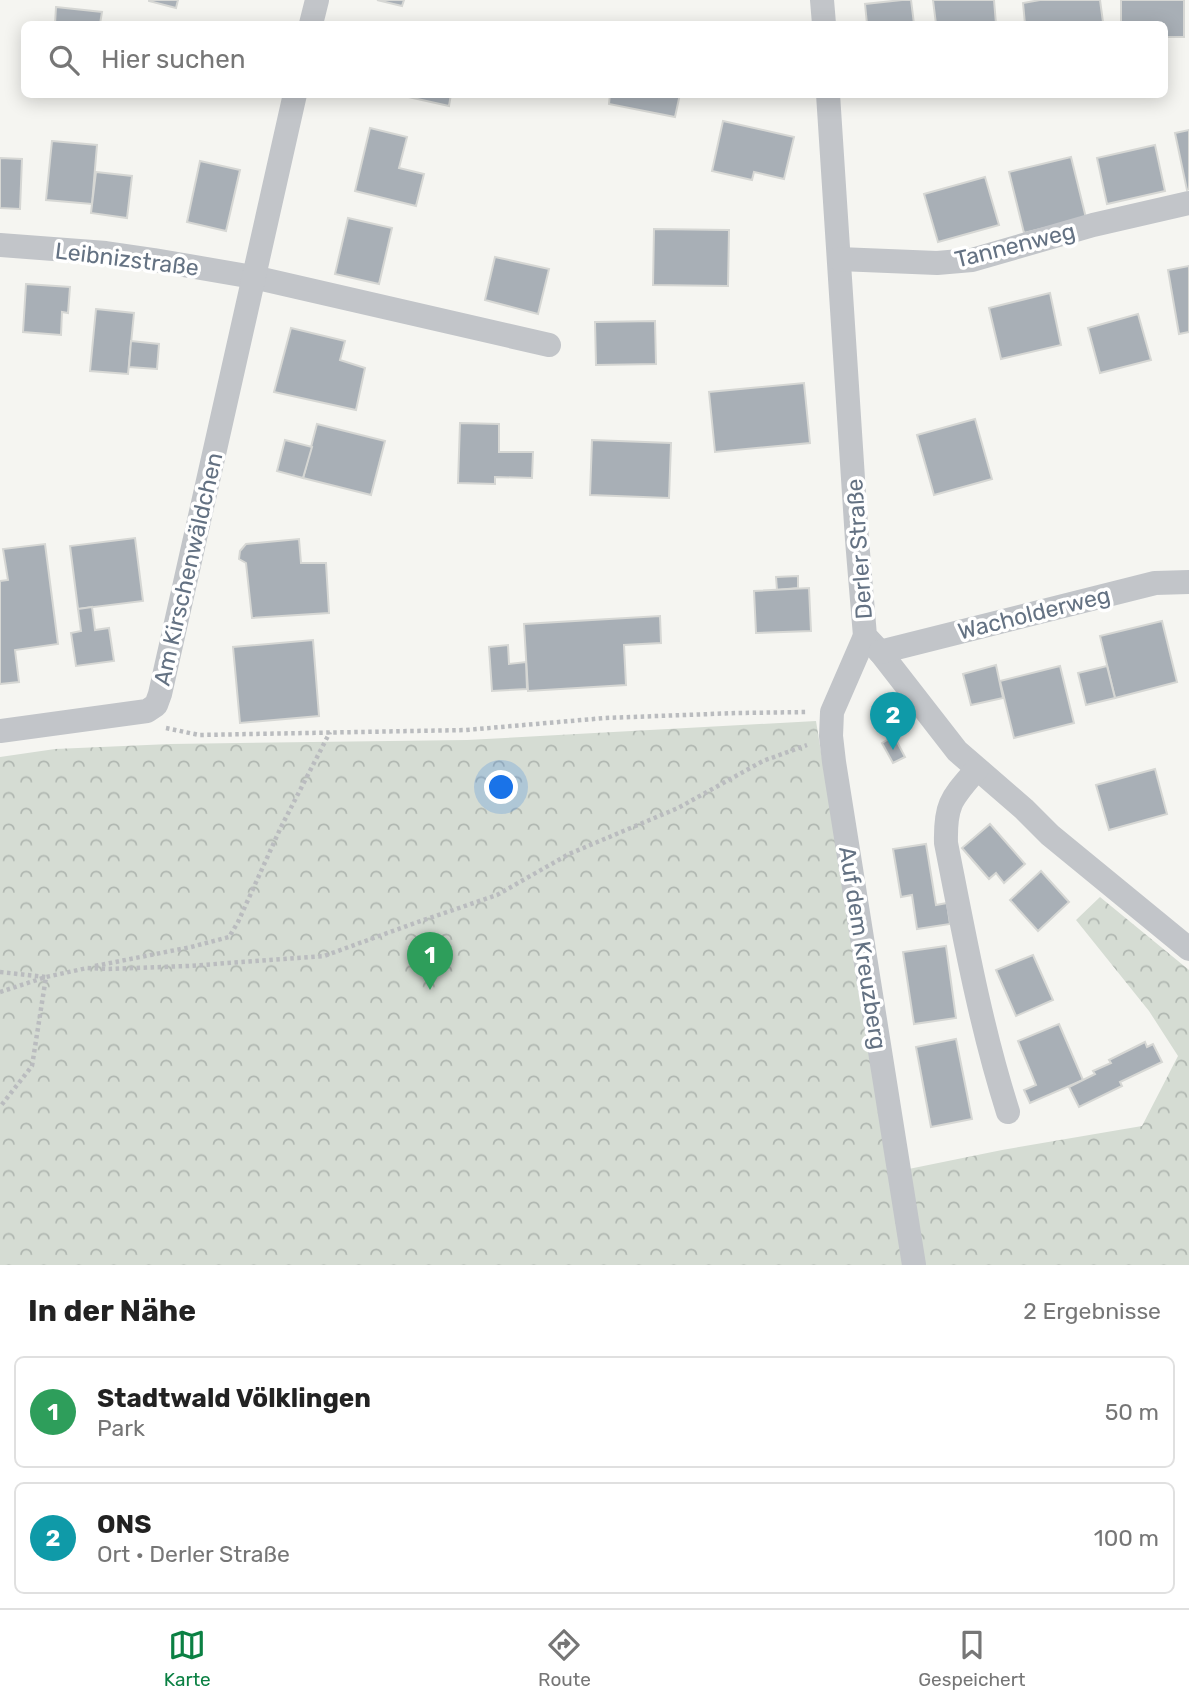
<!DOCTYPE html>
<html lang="de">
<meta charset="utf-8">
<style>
:root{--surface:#fff;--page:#f6f6f6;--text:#222;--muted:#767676;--line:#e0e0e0;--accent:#0b8043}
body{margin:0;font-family:Rubik,sans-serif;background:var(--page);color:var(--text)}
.you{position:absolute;left:502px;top:788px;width:24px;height:24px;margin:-18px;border:5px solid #fff;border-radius:50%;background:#1a73e8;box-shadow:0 0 0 10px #1a73e833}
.badge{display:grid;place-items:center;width:46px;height:46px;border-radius:50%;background:var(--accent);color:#fff;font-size:23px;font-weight:700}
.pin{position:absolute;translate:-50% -58px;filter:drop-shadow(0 2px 4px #0008)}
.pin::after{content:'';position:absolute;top:37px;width:24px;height:21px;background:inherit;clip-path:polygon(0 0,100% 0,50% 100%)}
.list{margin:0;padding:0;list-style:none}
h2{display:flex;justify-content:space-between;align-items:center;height:91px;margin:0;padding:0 28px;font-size:30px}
h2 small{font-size:23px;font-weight:400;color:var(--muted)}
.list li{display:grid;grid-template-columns:46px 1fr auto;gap:21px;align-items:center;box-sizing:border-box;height:112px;margin:0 14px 14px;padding:0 14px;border:2px solid var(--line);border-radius:10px}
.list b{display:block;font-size:26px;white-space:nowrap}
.list p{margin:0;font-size:23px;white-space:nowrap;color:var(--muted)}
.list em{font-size:23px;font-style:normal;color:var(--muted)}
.icon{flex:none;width:38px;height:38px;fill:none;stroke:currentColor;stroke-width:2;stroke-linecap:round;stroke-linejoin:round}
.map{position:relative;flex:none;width:1189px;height:1265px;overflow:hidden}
.search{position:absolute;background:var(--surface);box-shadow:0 4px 18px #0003;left:21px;right:21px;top:21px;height:77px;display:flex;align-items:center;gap:18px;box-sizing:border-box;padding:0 24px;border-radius:10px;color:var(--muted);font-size:26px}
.sheet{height:343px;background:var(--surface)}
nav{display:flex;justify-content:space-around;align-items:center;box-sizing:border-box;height:98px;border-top:2px solid var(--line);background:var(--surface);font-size:19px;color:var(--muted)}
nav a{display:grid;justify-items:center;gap:4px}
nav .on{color:var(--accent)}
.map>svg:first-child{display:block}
.park{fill:url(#park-crowns)}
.building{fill:#a8afb6;stroke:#d6d7d4;stroke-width:2}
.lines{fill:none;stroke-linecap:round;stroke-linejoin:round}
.path{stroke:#babcbf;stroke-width:4.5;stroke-dasharray:3.5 3.5;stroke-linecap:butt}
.minor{stroke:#c2c5c9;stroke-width:24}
.labels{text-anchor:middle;stroke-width:7;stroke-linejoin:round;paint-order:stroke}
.street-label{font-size:23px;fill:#647283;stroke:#fff}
</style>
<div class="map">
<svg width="1189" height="1265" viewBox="0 0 1189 1265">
<defs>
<pattern id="park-crowns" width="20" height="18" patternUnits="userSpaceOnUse" patternTransform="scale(1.75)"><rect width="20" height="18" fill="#d5dcd3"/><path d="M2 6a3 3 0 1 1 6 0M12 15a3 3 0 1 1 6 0" fill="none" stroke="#b0b7b1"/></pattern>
</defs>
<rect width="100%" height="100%" fill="#f5f5f1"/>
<polygon class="park" points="816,721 889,1173 1002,1150 1142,1126 1178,1056 1149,1011 1076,920 1100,897 1189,970 1189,1265 0,1265 0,757 55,749 170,744 467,740"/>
<g class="building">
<polygon points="149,0 178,0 176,8 149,1"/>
<polygon points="377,0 404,0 402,6"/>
<polygon points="902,0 911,0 914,24 867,24 865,4"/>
<polygon points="933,0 994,0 996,24 936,24"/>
<polygon points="1040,0 1100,0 1103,22 1073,24 1025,24 1023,3"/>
<polygon points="1121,0 1184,0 1184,37 1164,37 1164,24 1121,24"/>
<polygon points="56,7 102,12 100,24 55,24"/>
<polygon points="395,94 451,94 449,106"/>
<polygon points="610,94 680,94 675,117 609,104"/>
<polygon points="723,121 794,137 784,179 754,172 752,180 712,171"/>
<polygon points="370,128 407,137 399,168 424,174 416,206 355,191"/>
<polygon points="1189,130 1189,189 1187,190 1175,133"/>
<polygon points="52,141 97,145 92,204 46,200"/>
<polygon points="1155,145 1165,191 1107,204 1097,158"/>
<polygon points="1071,157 1086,218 1024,233 1009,172"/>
<polygon points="0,158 22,159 20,209 0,208"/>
<polygon points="200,161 240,170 226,231 187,222"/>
<polygon points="96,172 132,176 127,218 91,213"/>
<polygon points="985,177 999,225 938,242 924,194"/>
<polygon points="348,218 392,228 379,284 335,274"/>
<polygon points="654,229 729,230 728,286 653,285"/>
<polygon points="495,257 549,269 538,314 485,300"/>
<polygon points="1189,266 1189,332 1179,334 1168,270"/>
<polygon points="26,284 70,287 68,313 62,312 61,335 23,332"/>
<polygon points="1050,293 1061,345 1001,359 989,308"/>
<polygon points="96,309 134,313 128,374 90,371"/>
<polygon points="1138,314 1151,360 1100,373 1088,328"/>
<polygon points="655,321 656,364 596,365 595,322"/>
<polygon points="291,328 345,341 340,360 365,368 356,410 274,392"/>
<polygon points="131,341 159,344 157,369 129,367"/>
<polygon points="804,383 810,443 715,452 709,392"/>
<polygon points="975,419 992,479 934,495 917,435"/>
<polygon points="460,423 499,424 499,452 533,452 532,478 495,477 495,484 458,483"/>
<polygon points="317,424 385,441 371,495 303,478"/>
<polygon points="285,440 312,447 303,478 277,471"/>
<polygon points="592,440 671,443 669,498 590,495"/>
<polygon points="135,538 143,601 78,609 70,546"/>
<polygon points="299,539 301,563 326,563 329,613 252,618 246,563 239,559 240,551 246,544"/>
<polygon points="45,544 58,644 15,650 19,682 0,684 0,581 8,580 3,549"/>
<polygon points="798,576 798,588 777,590 776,577"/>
<polygon points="809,588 811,631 756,633 754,591"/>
<polygon points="92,607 95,630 109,628 114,661 76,666 71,633 81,631 78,609"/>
<polygon points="660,616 661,643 624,645 626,685 528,691 524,624"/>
<polygon points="1162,621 1177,682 1115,698 1100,636"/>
<polygon points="313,640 319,716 240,723 233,647"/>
<polygon points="508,645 509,664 526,662 527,689 492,691 489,647"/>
<polygon points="996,665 1003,698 971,705 963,674"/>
<polygon points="1060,666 1074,723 1014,738 1000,681"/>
<polygon points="1107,666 1115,698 1086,705 1078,673"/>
<polygon points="894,736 905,757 893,763 882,743"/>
<polygon points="1155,769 1167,814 1109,830 1096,785"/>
<polygon points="990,824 1025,864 1004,883 996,873 989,879 962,848"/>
<polygon points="926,844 936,905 947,903 950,924 917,929 912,895 901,897 893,849"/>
<polygon points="1041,871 1069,902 1038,931 1010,900"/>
<polygon points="946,946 956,1018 914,1024 903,952"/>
<polygon points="1033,955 1053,1000 1016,1016 996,970"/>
<polygon points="1059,1024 1083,1080 1030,1103 1024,1090 1036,1085 1018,1041"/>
<polygon points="956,1039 972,1119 931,1127 916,1047"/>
<polygon points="1145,1042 1147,1047 1153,1044 1162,1062 1120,1082 1122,1086 1079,1107 1069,1087 1095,1074 1093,1071 1111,1063 1109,1060"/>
</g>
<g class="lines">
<g class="path">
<polyline points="166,728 199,735 466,730 605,718 737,713 807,712"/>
<polyline points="95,966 191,947 229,937 238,922 281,827 330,732"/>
<polyline points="0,972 46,977 32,1066 0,1107"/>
<polyline points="0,992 46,977 87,968 108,969 188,966 324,956 415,923 497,895 569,854 678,808 763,761 807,745"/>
</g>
<g class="minor">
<polyline points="822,0 824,24"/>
<polyline points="311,24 317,0"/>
<polyline points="828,94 857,540 865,636 880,652 957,751 1024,809 1050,835 1189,949"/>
<polyline points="0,245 106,253 154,260 253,277 549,345"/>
<polyline points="839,259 937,263 972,260 1093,225 1189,203"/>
<polyline points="865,636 832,712 831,736 834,762 914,1265"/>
<polyline points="880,652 1155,583 1189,582"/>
<polyline points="0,731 147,711 156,705 160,694 295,94"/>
<path d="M977 769C952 798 945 803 946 843 964 934 980 1024 1008 1112"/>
</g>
</g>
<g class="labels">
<g class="street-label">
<text transform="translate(1015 245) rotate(-14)" y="8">Tannenweg</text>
<text transform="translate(127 259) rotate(7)" y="8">Leibnizstraße</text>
<text transform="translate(859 549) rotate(-94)" y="8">Derler Straße</text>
<text transform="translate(188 569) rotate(-77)" y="8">Am Kirschenwäldchen</text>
<text transform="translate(1034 613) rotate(-14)" y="8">Wacholderweg</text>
<text transform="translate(863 948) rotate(81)" y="8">Auf dem Kreuzberg</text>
</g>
</g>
</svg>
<div class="you"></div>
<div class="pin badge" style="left:430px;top:990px;background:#2e9e5b">1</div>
<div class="pin badge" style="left:893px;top:750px;background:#0f9aa8">2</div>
<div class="search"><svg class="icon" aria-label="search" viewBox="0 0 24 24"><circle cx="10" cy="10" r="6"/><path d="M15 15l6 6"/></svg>Hier suchen</div>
</div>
<section class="sheet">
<h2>In der Nähe<small>2 Ergebnisse</small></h2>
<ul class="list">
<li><span class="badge" style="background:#2e9e5b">1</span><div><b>Stadtwald Völklingen</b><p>Park</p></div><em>50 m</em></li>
<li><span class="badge" style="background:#0f9aa8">2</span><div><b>ONS</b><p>Ort · Derler Straße</p></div><em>100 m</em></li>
</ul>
</section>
<nav>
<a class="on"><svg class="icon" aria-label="map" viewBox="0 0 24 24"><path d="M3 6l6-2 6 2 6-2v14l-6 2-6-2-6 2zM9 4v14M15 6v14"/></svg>Karte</a>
<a><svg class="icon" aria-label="directions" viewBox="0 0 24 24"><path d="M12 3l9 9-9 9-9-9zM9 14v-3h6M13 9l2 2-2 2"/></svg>Route</a>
<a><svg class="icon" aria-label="saved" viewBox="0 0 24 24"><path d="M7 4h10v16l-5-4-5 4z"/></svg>Gespeichert</a>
</nav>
